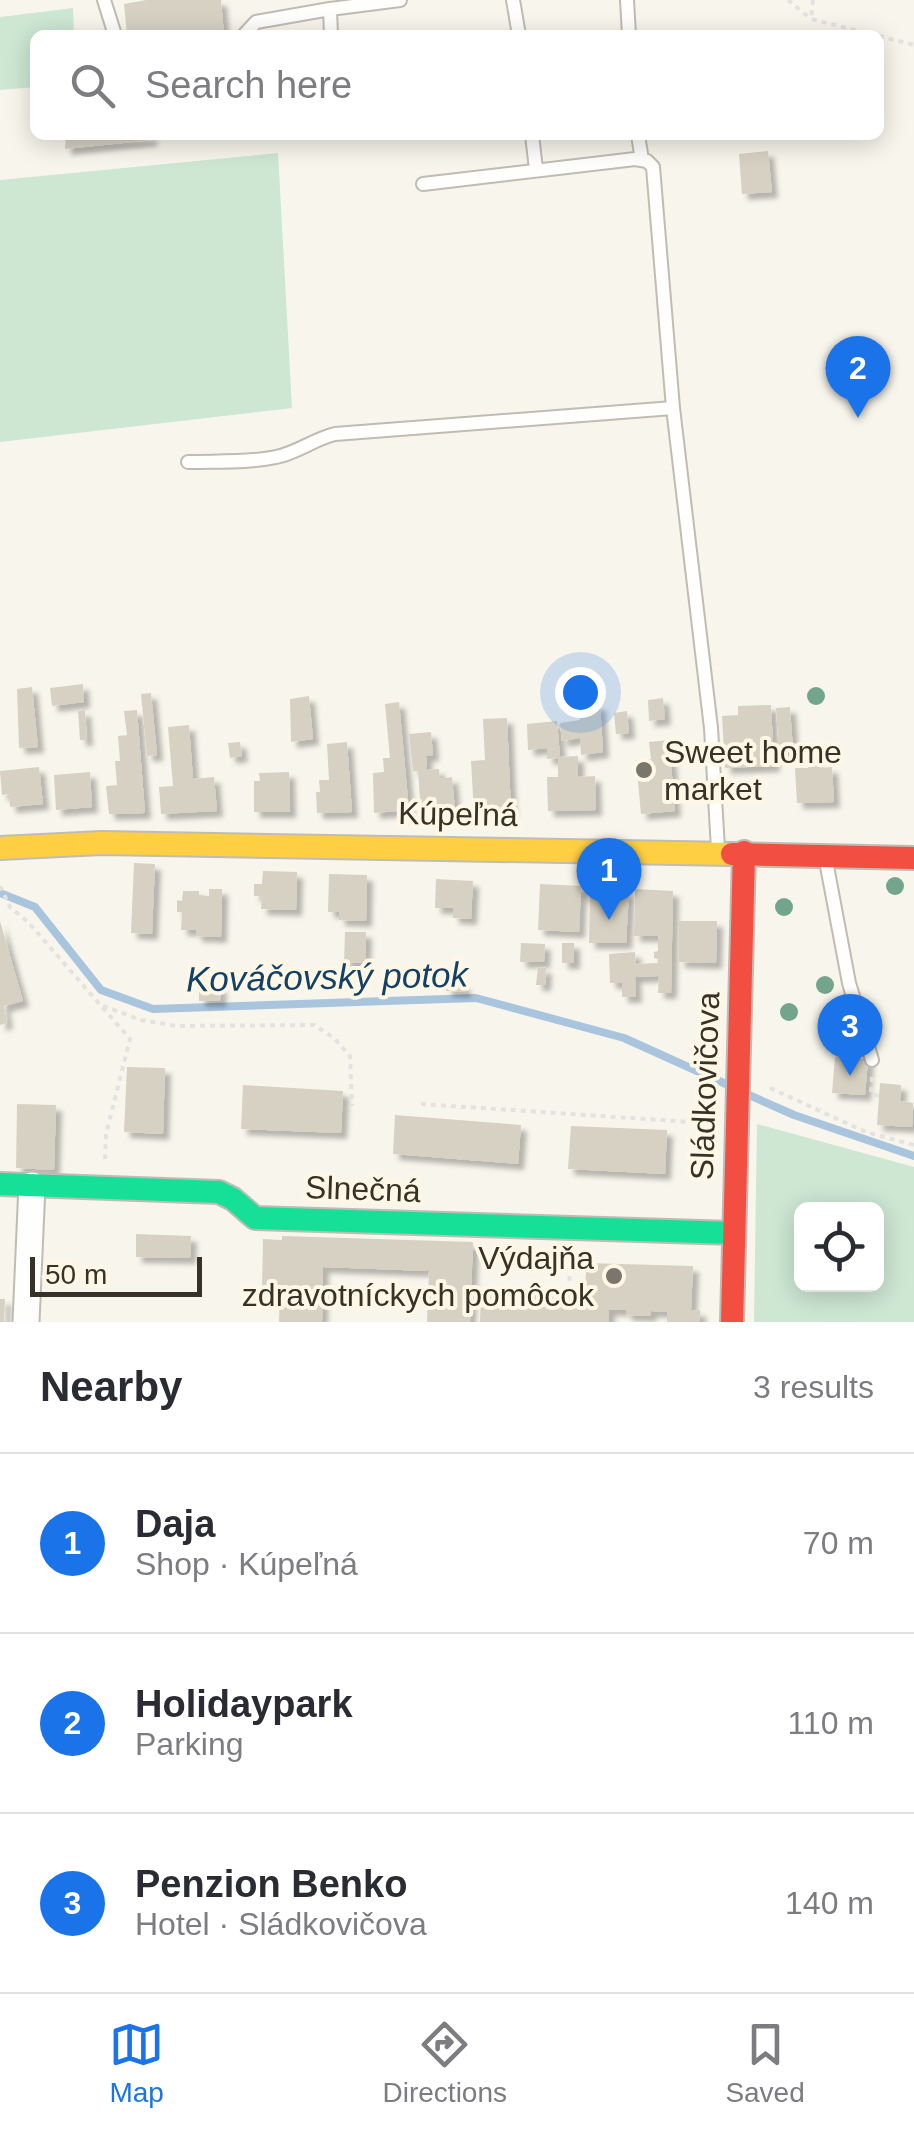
<!DOCTYPE html>
<meta charset="utf-8">
<style>
:root{--surface:#fff;--page:#f2f2f3;--text:#2b2b33;--muted:#7c7c81;--line:#e1e1e2;--accent:#1a73e8}
body{margin:0;font-family:Helvetica,sans-serif;background:var(--page);color:var(--text)}
.controls{position:absolute;right:30px;bottom:30px;display:grid;overflow:hidden;border-radius:15px;box-shadow:0 5px 25px #0003}
.controls button{width:90px;height:90px;display:grid;place-items:center;padding:0;border:0;border-bottom:2px solid var(--line);background:var(--surface);color:var(--text);font:50px sans-serif}
.scale{position:absolute;left:30px;bottom:25px;width:172px;box-sizing:border-box;padding-left:10px;border:5px solid #373227;border-top:0;font-size:28px;line-height:35px;white-space:nowrap;color:#373227;-webkit-text-stroke:8px #fef7e6;paint-order:stroke}
.you{position:absolute;left:580px;top:692px;width:35px;height:35px;margin:-25px;border:8px solid #fff;border-radius:50%;background:#1a73e8;box-shadow:0 0 0 15px #1a73e833}
.badge{display:grid;place-items:center;width:65px;height:65px;border-radius:50%;background:var(--accent);color:#fff;font-size:32px;font-weight:700}
.pin{position:absolute;translate:-50% -82px;filter:drop-shadow(0 2px 5px #0008)}
.pin::after{content:'';position:absolute;top:52px;width:35px;height:30px;background:inherit;clip-path:polygon(0 0,100% 0,50% 100%)}
.list{margin:0;padding:0;list-style:none}
h2{display:flex;justify-content:space-between;align-items:center;height:130px;margin:0;padding:0 40px;font-size:42px}
h2 small{font-size:32px;font-weight:400;color:var(--muted)}
.list li{display:grid;grid-template-columns:65px 1fr auto;gap:30px;align-items:center;box-sizing:border-box;height:180px;padding:0 40px;border-top:2px solid var(--line)}
.list b{display:block;font-size:38px;white-space:nowrap}
.list p{margin:0;font-size:32px;white-space:nowrap;color:var(--muted)}
.list em{font-size:32px;font-style:normal;color:var(--muted)}
.icon{flex:none;width:55px;height:55px;fill:none;stroke:currentColor;stroke-width:2;stroke-linecap:round;stroke-linejoin:round}
.map{position:relative;flex:none;width:914px;height:1322px;overflow:hidden}
.search{position:absolute;background:var(--surface);box-shadow:0 5px 25px #0003;left:30px;right:30px;top:30px;height:110px;display:flex;align-items:center;gap:25px;box-sizing:border-box;padding:0 35px;border-radius:15px;color:var(--muted);font-size:38px}
.sheet{height:670px;background:var(--surface)}
nav{display:flex;justify-content:space-around;align-items:center;box-sizing:border-box;height:140px;border-top:2px solid var(--line);background:var(--surface);font-size:28px;color:var(--muted)}
nav a{display:grid;justify-items:center;gap:5px}
nav .on{color:var(--accent)}
.map>svg:first-child{display:block}
.green{fill:#cde7d3;fill-rule:evenodd}
.lines{fill:none;stroke-linecap:round;stroke-linejoin:round}
.stream{stroke:#a9c5dd;stroke-width:8}
.building{fill:#d6d1c3;filter:url(#shadow)}
.lane-casing{stroke:#c0bcb3;stroke-width:16}
.street-casing{stroke:#c0bcb3;stroke-width:29}
.fast-casing{stroke:#c0bcb3;stroke-width:26}
.slow-casing{stroke:#c0bcb3;stroke-width:26}
.jam-casing{stroke:#c0bcb3;stroke-width:26}
.path{stroke:#e4e2df;stroke-width:4;stroke-dasharray:5 5;stroke-linecap:butt}
.lane{stroke:#fefefc;stroke-width:12}
.street{stroke:#fefefc;stroke-width:25}
.fast{stroke:#16e098;stroke-width:22}
.slow{stroke:#ffcf43;stroke-width:22}
.jam{stroke:#f24e42;stroke-width:22}
.tree{fill:#72a58c}
.poi-dot{fill:#7b766c;stroke:#fef7e6;stroke-width:4}
.labels{text-anchor:middle;stroke-width:8;stroke-linejoin:round;paint-order:stroke}
.poi-label{font-size:32px;fill:#373227;stroke:#fef7e6;text-anchor:start}
.street-label{font-size:32px;fill:#373227;stroke:#fef7e6}
.water-label{font-size:35px;font-style:italic;fill:#124066;stroke:#fef7e6}
</style>
<div class="map">
<svg width="914" height="1322" viewBox="0 0 914 1322">
<defs>
<filter id="shadow"><feDropShadow dx="6" dy="6" stdDeviation="2.5" flood-color="#0004"/></filter>
</defs>
<rect width="100%" height="100%" fill="#f8f5ec"/>
<g class="green">
<polygon points="73,8 74,35 35,35 35,87 0,90 0,17"/>
<polygon points="278,153 292,408 0,442 0,180"/>
<path d="M757 1124 914 1167V1322H754ZM802 1210H876V1284H802Z"/>
</g>
<g class="lines">
<g class="stream">
<polyline points="0,893 35,907 101,990 153,1009 476,998 624,1038 728,1085"/>
<polyline points="749,1095 794,1115 914,1156"/>
</g>
</g>
<g class="building">
<polygon points="146,0 221,0 224,35 127,35 124,4"/>
<polygon points="66,135 151,135 152,140 65,149"/>
<polygon points="768,151 772,192 742,194 739,154"/>
<polygon points="83,684 84,702 52,706 50,688"/>
<polygon points="32,687 38,747 19,748 17,689"/>
<polygon points="151,693 157,755 147,756 141,694"/>
<polygon points="309,696 313,739 291,742 290,699"/>
<polygon points="663,698 665,719 649,721 648,700"/>
<polygon points="399,702 409,810 374,813 373,773 384,772 383,758 390,758 385,704"/>
<polygon points="577,704 600,704 603,752 581,755 580,738 562,741 560,723 580,720"/>
<polygon points="771,705 774,766 725,768 722,716 738,715 738,706"/>
<polygon points="790,707 793,751 779,752 776,708"/>
<polygon points="85,710 87,740 80,740 78,711"/>
<polygon points="137,710 145,813 109,814 106,786 117,785 115,761 120,761 118,736 127,735 124,711"/>
<polygon points="627,711 629,733 616,734 614,713"/>
<polygon points="507,718 511,812 474,813 471,761 485,760 483,719"/>
<polygon points="557,721 560,757 578,756 578,777 595,776 596,810 548,811 547,777 558,777 558,758 547,759 547,748 528,750 527,724"/>
<polygon points="189,725 193,779 214,777 217,811 161,814 159,787 173,786 168,727"/>
<polygon points="431,732 433,755 426,756 427,770 439,769 440,779 452,777 455,810 421,813 418,771 413,771 409,734"/>
<polygon points="669,740 675,811 641,814 636,760 651,759 649,742"/>
<polygon points="240,742 242,756 230,758 228,743"/>
<polygon points="347,742 352,812 317,813 316,792 320,792 319,780 329,780 327,744"/>
<polygon points="812,759 819,763 819,768 832,767 834,802 797,803 795,768 808,768"/>
<polygon points="39,767 43,804 10,807 9,794 2,795 0,771"/>
<polygon points="90,772 92,807 56,810 54,775"/>
<polygon points="289,772 290,812 254,812 254,781 260,781 259,773"/>
<polygon points="134,863 155,864 152,934 131,933"/>
<polygon points="263,871 297,872 296,910 261,909 262,896 254,896 254,884 262,884"/>
<polygon points="329,874 367,875 366,921 339,920 339,912 328,912"/>
<polygon points="436,879 473,881 471,919 453,918 453,908 435,908"/>
<polygon points="540,884 581,886 579,932 538,930"/>
<polygon points="209,889 222,889 221,937 196,936 196,930 181,930 182,912 177,912 177,900 182,901 183,891 199,891 199,895 209,896"/>
<polygon points="635,889 673,891 671,993 658,993 659,976 635,977 636,997 622,997 622,983 610,983 609,954 635,952 636,964 658,963 658,959 654,958 654,952 658,951 658,936 634,936"/>
<polygon points="590,892 629,892 626,943 589,943"/>
<polygon points="0,921 23,1001 4,1006 7,1023 0,1025"/>
<polygon points="679,921 717,921 716,963 679,962"/>
<polygon points="345,932 366,932 365,963 344,963"/>
<polygon points="521,943 545,944 544,962 520,962"/>
<rect x="562" y="943" width="12" height="20"/>
<polygon points="538,967 546,968 545,985 536,985"/>
<polygon points="446,983 465,984 465,992 446,991"/>
<polygon points="199,986 221,986 220,1001 199,1001"/>
<polygon points="847,1055 868,1060 865,1095 832,1093 835,1057 846,1058"/>
<polygon points="127,1067 165,1068 163,1134 124,1132"/>
<polygon points="880,1083 901,1085 900,1101 913,1103 912,1127 877,1125"/>
<polygon points="243,1085 343,1091 341,1133 241,1129"/>
<polygon points="17,1104 56,1105 54,1170 16,1168"/>
<polygon points="395,1115 521,1125 518,1164 393,1154"/>
<polygon points="571,1126 667,1130 665,1174 568,1169"/>
<polygon points="136,1234 191,1236 190,1258 136,1257"/>
<polygon points="282,1236 473,1242 470,1322 427,1322 429,1271 323,1267 322,1322 279,1322 280,1287 262,1286 263,1239 282,1240"/>
<polygon points="586,1263 693,1266 691,1311 700,1310 700,1322 667,1322 667,1312 651,1311 650,1316 626,1315 626,1310 609,1310 609,1322 480,1322 481,1289 579,1292 578,1308 585,1308"/>
<polygon points="0,1299 5,1299 4,1322 0,1322"/>
</g>
<g class="lines">
<g class="lane-casing">
<g id="lane">
<polyline points="104,0 115,35"/>
<polyline points="513,0 519,35"/>
<polyline points="627,0 629,35"/>
<polyline points="244,35 256,22 330,9"/>
<polyline points="331,35 330,9 400,0"/>
<polyline points="532,135 536,169"/>
<polyline points="638,135 642,160"/>
<polyline points="423,184 635,159 647,161 653,167 673,408 711,728 718,849"/>
<path d="M188 462C216 461 249 463 276 457 297 453 314 439 335 434L673 408"/>
<polyline points="826,861 849,983 872,1060"/>
</g>
</g>
<g class="street-casing">
<polyline id="street" points="26,1322 32,1185"/>
</g>
<g class="fast-casing">
<polyline id="fast" points="0,1184 219,1192 233,1199 255,1218 734,1233"/>
</g>
<g class="slow-casing">
<polyline id="slow" points="0,848 102,843 732,854"/>
</g>
<g class="jam-casing">
<g id="jam">
<polyline points="732,854 914,858"/>
<polyline points="732,1322 744,852"/>
</g>
</g>
<g class="path">
<polyline points="788,0 811,19"/>
<polyline points="813,0 811,19 875,35"/>
<polyline points="879,36 914,45"/>
<polyline points="0,886 10,907 28,922 130,1039 106,1134 105,1159"/>
<polyline points="103,1006 141,1020 176,1026 314,1025 334,1038 350,1056 352,1106"/>
<polyline points="872,1077 871,1094 879,1096"/>
<polyline points="770,1088 866,1132 914,1145"/>
<polyline points="421,1104 705,1123"/>
<polyline points="570,1256 569,1299 585,1301"/>
</g>
<use href="#lane" class="lane"/>
<use href="#street" class="street"/>
<use href="#fast" class="fast"/>
<use href="#slow" class="slow"/>
<use href="#jam" class="jam"/>
</g>
<g class="tree">
<circle cx="816" cy="696" r="9"/>
<circle cx="895" cy="886" r="9"/>
<circle cx="784" cy="907" r="9"/>
<circle cx="825" cy="985" r="9"/>
<circle cx="789" cy="1012" r="9"/>
</g>
<g class="poi-dot">
<circle cx="644" cy="770" r="10"/>
<circle cx="614" cy="1276" r="10"/>
</g>
<g class="labels">
<g class="poi-label">
<text x="664" y="763">Sweet home<tspan x="664" dy="37">market</tspan></text>
<text x="594" y="1269" text-anchor="end">Výdajňa<tspan x="594" dy="37">zdravotníckych pomôcok</tspan></text>
</g>
<g class="street-label">
<text transform="translate(458 814) rotate(1)" y="11">Kúpeľná</text>
<text transform="translate(705 1086) rotate(-88)" y="11">Sládkovičova</text>
<text transform="translate(363 1189) rotate(2)" y="11">Slnečná</text>
</g>
<g class="water-label">
<text transform="translate(327 977) rotate(-1)" y="12">Kováčovský potok</text>
</g>
</g>
</svg>
<div class="controls">
<button><svg class="icon" aria-label="locate" viewBox="0 0 24 24"><circle cx="12" cy="12" r="6"/><path d="M12 2v4M12 18v4M2 12h4M18 12h4"/></svg></button>
</div>
<div class="scale">50 m</div>
<div class="you"></div>
<div class="pin badge" style="left:609px;top:920px">1</div>
<div class="pin badge" style="left:858px;top:418px">2</div>
<div class="pin badge" style="left:850px;top:1076px">3</div>
<div class="search"><svg class="icon" aria-label="search" viewBox="0 0 24 24"><circle cx="10" cy="10" r="6"/><path d="M15 15l6 6"/></svg>Search here</div>
</div>
<section class="sheet">
<h2>Nearby<small>3 results</small></h2>
<ul class="list">
<li><span class="badge">1</span><div><b>Daja</b><p>Shop · Kúpeľná</p></div><em>70 m</em></li>
<li><span class="badge">2</span><div><b>Holidaypark</b><p>Parking</p></div><em>110 m</em></li>
<li><span class="badge">3</span><div><b>Penzion Benko</b><p>Hotel · Sládkovičova</p></div><em>140 m</em></li>
</ul>
</section>
<nav>
<a class="on"><svg class="icon" aria-label="map" viewBox="0 0 24 24"><path d="M3 6l6-2 6 2 6-2v14l-6 2-6-2-6 2zM9 4v14M15 6v14"/></svg>Map</a>
<a><svg class="icon" aria-label="directions" viewBox="0 0 24 24"><path d="M12 3l9 9-9 9-9-9zM9 14v-3h6M13 9l2 2-2 2"/></svg>Directions</a>
<a><svg class="icon" aria-label="saved" viewBox="0 0 24 24"><path d="M7 4h10v16l-5-4-5 4z"/></svg>Saved</a>
</nav>
